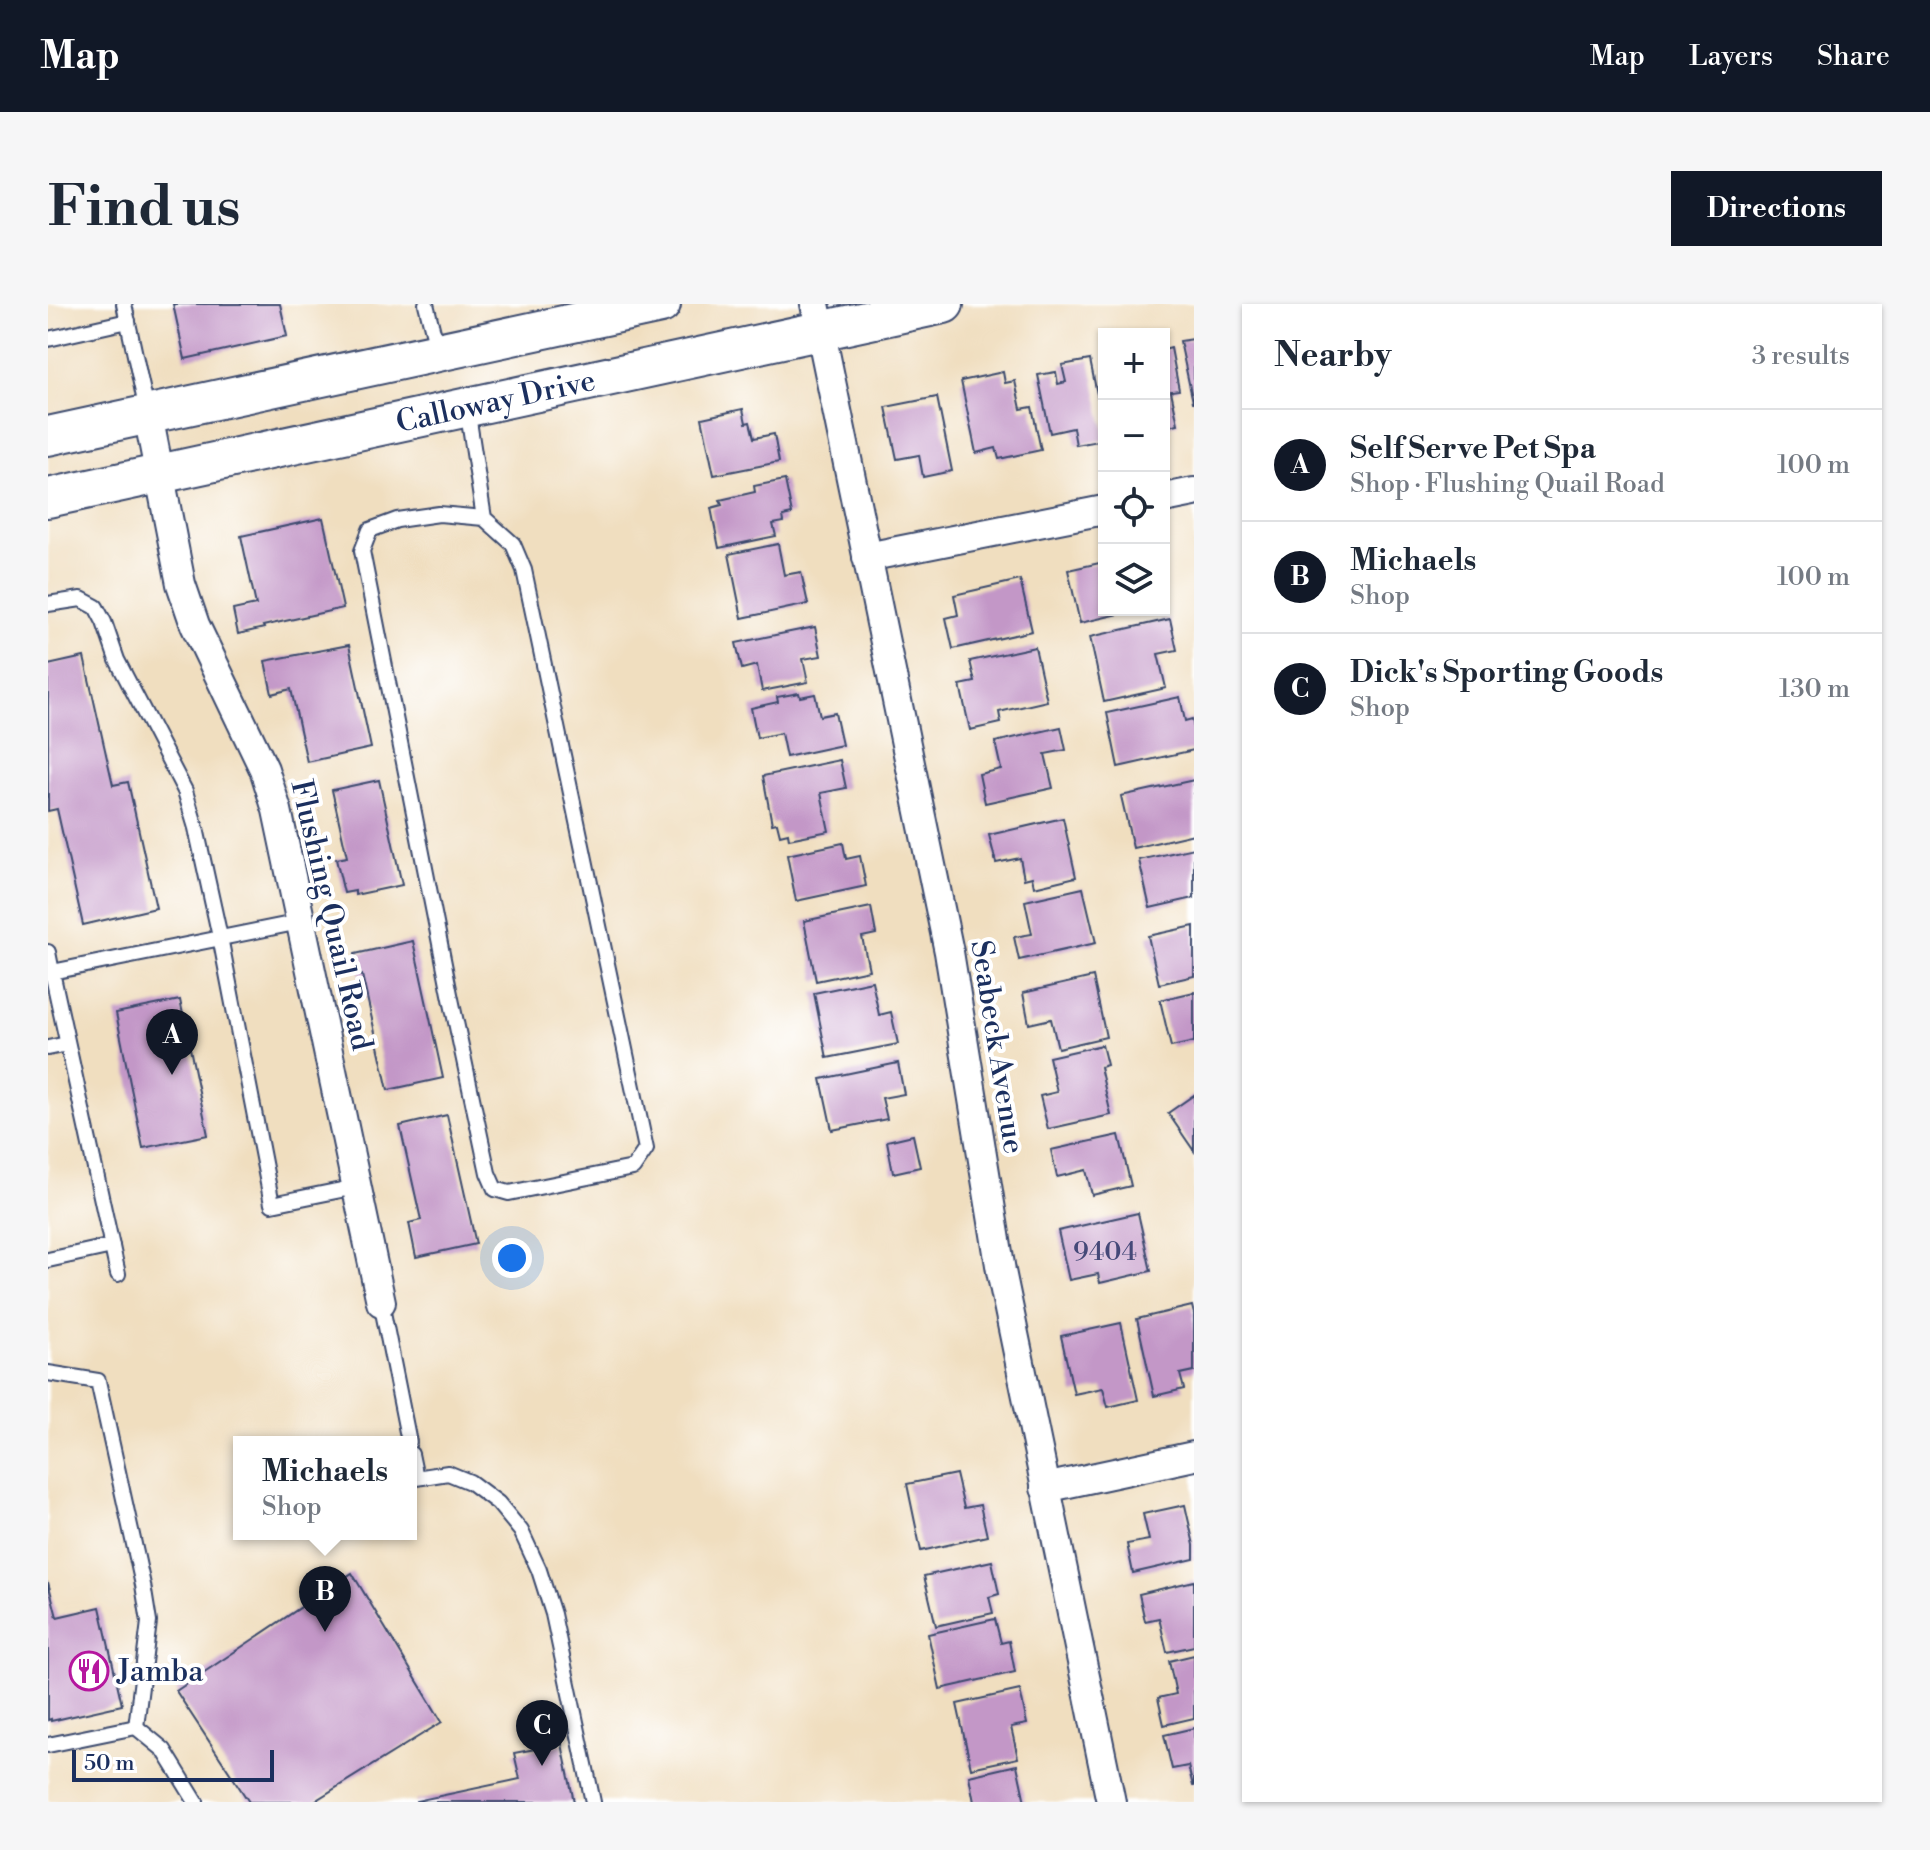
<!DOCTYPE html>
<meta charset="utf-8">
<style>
:root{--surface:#fff;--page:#f6f6f7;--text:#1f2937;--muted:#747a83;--line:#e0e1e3;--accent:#111827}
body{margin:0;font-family:"Libre Bodoni",serif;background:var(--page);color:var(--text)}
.controls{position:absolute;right:24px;top:24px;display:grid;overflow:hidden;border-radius:0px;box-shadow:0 2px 6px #0004}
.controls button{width:72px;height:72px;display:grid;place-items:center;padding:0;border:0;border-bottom:2px solid var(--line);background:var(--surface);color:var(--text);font:40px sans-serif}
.scale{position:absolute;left:24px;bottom:20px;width:202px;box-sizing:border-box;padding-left:8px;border:4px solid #1b2f5e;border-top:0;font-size:22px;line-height:28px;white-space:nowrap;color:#1b2f5e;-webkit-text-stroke:6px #fff;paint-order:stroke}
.you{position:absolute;left:464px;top:954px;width:28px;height:28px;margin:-20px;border:6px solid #fff;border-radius:50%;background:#1a73e8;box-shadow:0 0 0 12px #1a73e833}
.badge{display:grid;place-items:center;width:52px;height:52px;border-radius:50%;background:var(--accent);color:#fff;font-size:26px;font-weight:700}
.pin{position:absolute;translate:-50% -66px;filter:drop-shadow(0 2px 4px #0008)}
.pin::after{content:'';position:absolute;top:42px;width:28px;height:24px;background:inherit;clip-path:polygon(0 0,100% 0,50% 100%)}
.popup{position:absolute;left:185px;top:1132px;width:184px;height:104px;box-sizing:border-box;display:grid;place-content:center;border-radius:0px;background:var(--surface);filter:drop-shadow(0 2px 6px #0005);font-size:26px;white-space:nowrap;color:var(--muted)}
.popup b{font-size:30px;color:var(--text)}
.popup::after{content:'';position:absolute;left:50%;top:100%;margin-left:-16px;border:16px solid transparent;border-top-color:var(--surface)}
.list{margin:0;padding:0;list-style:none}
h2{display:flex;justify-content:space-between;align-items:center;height:104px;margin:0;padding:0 32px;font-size:34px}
h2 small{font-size:26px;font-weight:400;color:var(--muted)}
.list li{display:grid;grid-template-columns:52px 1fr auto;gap:24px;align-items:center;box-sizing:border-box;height:112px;padding:0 32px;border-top:2px solid var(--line)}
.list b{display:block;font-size:30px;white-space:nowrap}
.list p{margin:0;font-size:26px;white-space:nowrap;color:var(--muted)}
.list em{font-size:26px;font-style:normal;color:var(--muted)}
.icon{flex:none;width:44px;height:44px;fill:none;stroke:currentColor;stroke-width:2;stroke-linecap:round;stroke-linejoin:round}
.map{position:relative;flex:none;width:1146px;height:1498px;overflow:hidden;border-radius:0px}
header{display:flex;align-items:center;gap:48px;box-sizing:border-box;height:112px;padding:0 40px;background:var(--accent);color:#fff}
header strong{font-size:38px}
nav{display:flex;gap:44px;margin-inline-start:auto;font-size:28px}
.intro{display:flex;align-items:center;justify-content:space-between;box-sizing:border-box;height:192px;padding:0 48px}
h1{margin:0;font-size:56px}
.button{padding:20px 36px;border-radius:0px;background:var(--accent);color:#fff;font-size:28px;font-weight:700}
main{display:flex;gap:48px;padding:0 48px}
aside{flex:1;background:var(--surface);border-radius:0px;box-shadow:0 2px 6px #0004}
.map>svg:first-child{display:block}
.building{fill:#c397c7}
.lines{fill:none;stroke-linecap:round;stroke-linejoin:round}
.service-casing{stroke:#3b496d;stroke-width:18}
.minor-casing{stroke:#3b496d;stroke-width:32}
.secondary-casing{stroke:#3b496d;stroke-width:42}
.service{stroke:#fff;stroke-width:14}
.minor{stroke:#fff;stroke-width:28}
.secondary{stroke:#fff;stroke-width:38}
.labels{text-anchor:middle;stroke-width:8;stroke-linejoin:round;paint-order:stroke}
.number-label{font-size:26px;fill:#454978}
.street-label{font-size:30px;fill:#1b2f5e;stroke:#fff}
.poi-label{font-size:30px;fill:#1b2f5e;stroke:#fff;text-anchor:start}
</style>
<header>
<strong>Map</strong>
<nav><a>Map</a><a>Layers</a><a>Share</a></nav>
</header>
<div class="intro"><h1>Find us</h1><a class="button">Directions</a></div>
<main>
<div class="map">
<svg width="1146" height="1498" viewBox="0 0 1146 1498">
<rect width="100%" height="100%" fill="#fff"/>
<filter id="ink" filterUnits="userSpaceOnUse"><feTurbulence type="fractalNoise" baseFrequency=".0125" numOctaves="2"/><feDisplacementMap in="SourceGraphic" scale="16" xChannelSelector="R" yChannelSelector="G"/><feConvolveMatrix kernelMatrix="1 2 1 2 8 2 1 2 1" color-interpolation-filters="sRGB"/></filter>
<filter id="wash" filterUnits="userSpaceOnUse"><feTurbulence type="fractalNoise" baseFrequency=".006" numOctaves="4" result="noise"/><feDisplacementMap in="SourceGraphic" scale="32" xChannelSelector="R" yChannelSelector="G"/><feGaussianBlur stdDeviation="1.8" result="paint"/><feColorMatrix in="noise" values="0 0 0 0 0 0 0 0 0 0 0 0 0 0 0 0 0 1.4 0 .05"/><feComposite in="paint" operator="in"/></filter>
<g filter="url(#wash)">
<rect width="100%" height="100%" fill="#f0debf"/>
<g id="blocks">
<g class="building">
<polygon points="125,0 232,0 239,32 137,55"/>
<polygon points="1146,35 1146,98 1145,98 1132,37"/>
<polygon points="1123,44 1131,86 1123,87 1130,120 1116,123 1116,46"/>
<polygon points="1042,56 1056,124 1056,136 1028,141 1025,124 1002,129 990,71 1008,68 1010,80 1018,78 1014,61"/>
<polygon points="955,68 957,79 967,77 973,105 984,103 993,146 951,155 948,144 928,149 913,77"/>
<polygon points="889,93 904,167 875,173 871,151 849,155 838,103"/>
<polygon points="695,105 698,119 702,118 706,134 726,130 731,158 666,171 654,114"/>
<polygon points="737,176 744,210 735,212 736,218 725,220 728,232 671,244 663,204 674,201 672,196 707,188 706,182"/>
<polygon points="275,214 295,304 215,322 216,324 190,330 185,306 208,301 193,232"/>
<polygon points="730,240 736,271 753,268 760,300 694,314 681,250"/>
<polygon points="1056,258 1056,306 1084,307 1032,319 1020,266"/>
<polygon points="972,276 984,327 905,345 898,314 910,311 906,291"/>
<polygon points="1122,315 1129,346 1110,350 1118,384 1056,398 1042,333"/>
<polygon points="767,323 773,352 755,355 760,378 714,387 709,361 694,365 688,339"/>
<polygon points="301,341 323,444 259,458 243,385 224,390 217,357"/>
<polygon points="987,343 999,397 951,408 953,419 922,426 912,381 927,378 922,357"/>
<polygon points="36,353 65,481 80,478 108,604 35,621 9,505 0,507 0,361"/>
<polygon points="751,389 752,393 767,390 772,412 787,409 794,441 738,453 733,429 709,434 703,404 730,398 729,393"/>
<polygon points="1132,393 1137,417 1144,415 1146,424 1146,446 1070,463 1059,409"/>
<polygon points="1013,423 1018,446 997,450 1005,484 937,499 931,470 953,465 947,438"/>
<polygon points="792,456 798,484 773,489 781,527 741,535 740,529 732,531 729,519 724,520 715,472"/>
<polygon points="331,476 354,581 307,591 307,587 296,589 288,555 299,553 284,486"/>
<polygon points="1146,476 1146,530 1085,544 1073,492"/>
<polygon points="1015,514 1028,573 986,583 984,573 976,575 972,554 948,559 941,531"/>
<polygon points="795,539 798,555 812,552 818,582 748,597 739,551"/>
<polygon points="1146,544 1146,594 1102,604 1091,556"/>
<polygon points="1035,584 1048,639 971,656 966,633 984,630 977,597"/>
<polygon points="823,603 828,630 814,633 821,666 768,677 756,617"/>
<polygon points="1146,622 1146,672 1111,680 1100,632"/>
<polygon points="365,637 395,774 340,786 314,671 312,671 307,650"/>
<polygon points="1045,673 1058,733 1010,744 1003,715 981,720 975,689"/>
<polygon points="824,677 831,711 843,708 850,740 779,754 766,689"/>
<polygon points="1146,688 1146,738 1123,743 1112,696"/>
<polygon points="132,696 160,831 95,844 68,709"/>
<polygon points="1054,741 1059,761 1052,763 1063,811 1000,825 992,792 1009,788 1001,753"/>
<polygon points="850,759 856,790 834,794 839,815 784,826 773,775"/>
<polygon points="1146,791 1146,847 1120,809"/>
<polygon points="399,811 428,940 368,953 361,919 373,916 352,822"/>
<polygon points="865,831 872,863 845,869 839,837"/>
<polygon points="1071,831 1083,882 1044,891 1038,866 1009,873 1003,846"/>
<polygon points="1090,909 1103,967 1052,979 1050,970 1021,976 1010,927"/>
<polygon points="1144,1002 1146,1010 1146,1067 1132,1070 1136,1085 1106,1092 1089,1015"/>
<polygon points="1073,1019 1090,1096 1060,1103 1055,1084 1026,1090 1013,1032"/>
<polygon points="908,1170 916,1204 932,1201 939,1232 873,1247 859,1180"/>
<polygon points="1137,1201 1146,1241 1146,1255 1085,1269 1079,1240 1101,1236 1095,1210"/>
<polygon points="944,1257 951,1290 941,1293 945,1309 888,1322 876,1272"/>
<polygon points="304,1269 394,1418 265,1498 201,1498 128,1387"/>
<polygon points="1146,1277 1146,1342 1119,1348 1111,1314 1097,1317 1091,1290"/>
<polygon points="0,1278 9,1313 52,1303 74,1401 3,1417 3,1415 0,1416"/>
<polygon points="947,1315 953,1339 961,1337 967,1368 892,1385 880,1330"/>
<polygon points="1146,1351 1146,1414 1116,1421 1110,1394 1128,1390 1121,1357"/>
<polygon points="972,1386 979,1420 963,1423 970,1454 923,1464 909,1400"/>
<polygon points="1146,1424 1146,1482 1145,1482 1140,1462 1124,1465 1116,1431"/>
<polygon points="514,1440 526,1498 368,1498 368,1497 472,1475 466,1449"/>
<polygon points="969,1461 977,1498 926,1498 921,1472"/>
</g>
</g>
</g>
<g filter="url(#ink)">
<use href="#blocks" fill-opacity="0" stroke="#3b496d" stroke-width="2"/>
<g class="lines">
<g class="service-casing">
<g id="service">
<polyline points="76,0 99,107"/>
<polyline points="378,0 390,48"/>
<polyline points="0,35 80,17"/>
<polyline points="419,104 436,214 391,210 349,216 322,226 314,247 402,690 440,869 447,885 461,889 585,864 598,845 476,266 465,240 436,214"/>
<polyline points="0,300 33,295 48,303 56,318 69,356 137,487 148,524 172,633 224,900 308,883"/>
<polyline points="0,648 4,668 252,618"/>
<polyline points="4,668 70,970"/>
<polyline points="0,744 19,740"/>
<polyline points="0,956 64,942"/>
<polyline points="333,998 361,1138"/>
<polyline points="0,1069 50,1077 95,1281 101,1318 88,1423"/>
<polyline points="363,1150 368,1174 400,1169 422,1178 450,1199 473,1227 491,1266 505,1310 545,1498"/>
<polyline points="88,1423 116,1446 148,1498"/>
<polyline points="0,1441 88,1423"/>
</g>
</g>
<g class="minor-casing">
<g id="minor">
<polyline points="767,0 901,648 953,967 1063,1498"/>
<polyline points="100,111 133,280 147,321 216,465 229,506 333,998"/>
<polyline points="1116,194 1146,188"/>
<polyline points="819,253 1056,206"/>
<polyline points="997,1184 1146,1152"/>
</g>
</g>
<g class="secondary-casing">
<g id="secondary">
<polyline points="0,132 613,0"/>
<path id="s1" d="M0 194 896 0"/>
</g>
</g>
<use href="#service" class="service"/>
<use href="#minor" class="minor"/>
<use href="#secondary" class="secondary"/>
</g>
</g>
<defs>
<g id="restaurant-ring" transform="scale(2)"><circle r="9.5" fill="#fff" stroke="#b5179e" stroke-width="1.5"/><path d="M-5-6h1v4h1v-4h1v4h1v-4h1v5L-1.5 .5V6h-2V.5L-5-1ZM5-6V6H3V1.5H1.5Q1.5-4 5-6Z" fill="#b5179e"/></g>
</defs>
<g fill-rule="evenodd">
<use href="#restaurant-ring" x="41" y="1367"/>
</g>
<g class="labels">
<g class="number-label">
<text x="1057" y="956">9404</text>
</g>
<g class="street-label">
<text dy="10" stroke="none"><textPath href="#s1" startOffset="458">Calloway Drive</textPath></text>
<text transform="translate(284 611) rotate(77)" y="10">Flushing Quail Road</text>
<text transform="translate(950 743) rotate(81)" y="10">Seabeck Avenue</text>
</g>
<g class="poi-label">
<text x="69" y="1377">Jamba</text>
</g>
</g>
</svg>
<div class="controls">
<button>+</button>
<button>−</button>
<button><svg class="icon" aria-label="locate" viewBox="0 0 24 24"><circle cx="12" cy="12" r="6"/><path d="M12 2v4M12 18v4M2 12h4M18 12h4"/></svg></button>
<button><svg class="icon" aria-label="layers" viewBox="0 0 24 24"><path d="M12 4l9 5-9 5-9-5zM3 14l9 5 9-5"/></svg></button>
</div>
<div class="scale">50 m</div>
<div class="you"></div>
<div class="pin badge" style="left:124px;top:771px">A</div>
<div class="pin badge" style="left:277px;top:1328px">B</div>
<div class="popup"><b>Michaels</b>Shop</div>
<div class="pin badge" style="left:494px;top:1462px">C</div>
</div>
<aside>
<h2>Nearby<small>3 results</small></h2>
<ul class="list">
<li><span class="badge">A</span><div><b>Self Serve Pet Spa</b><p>Shop · Flushing Quail Road</p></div><em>100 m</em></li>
<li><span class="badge">B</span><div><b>Michaels</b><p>Shop</p></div><em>100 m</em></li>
<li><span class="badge">C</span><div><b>Dick's Sporting Goods</b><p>Shop</p></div><em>130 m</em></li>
</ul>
</aside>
</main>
